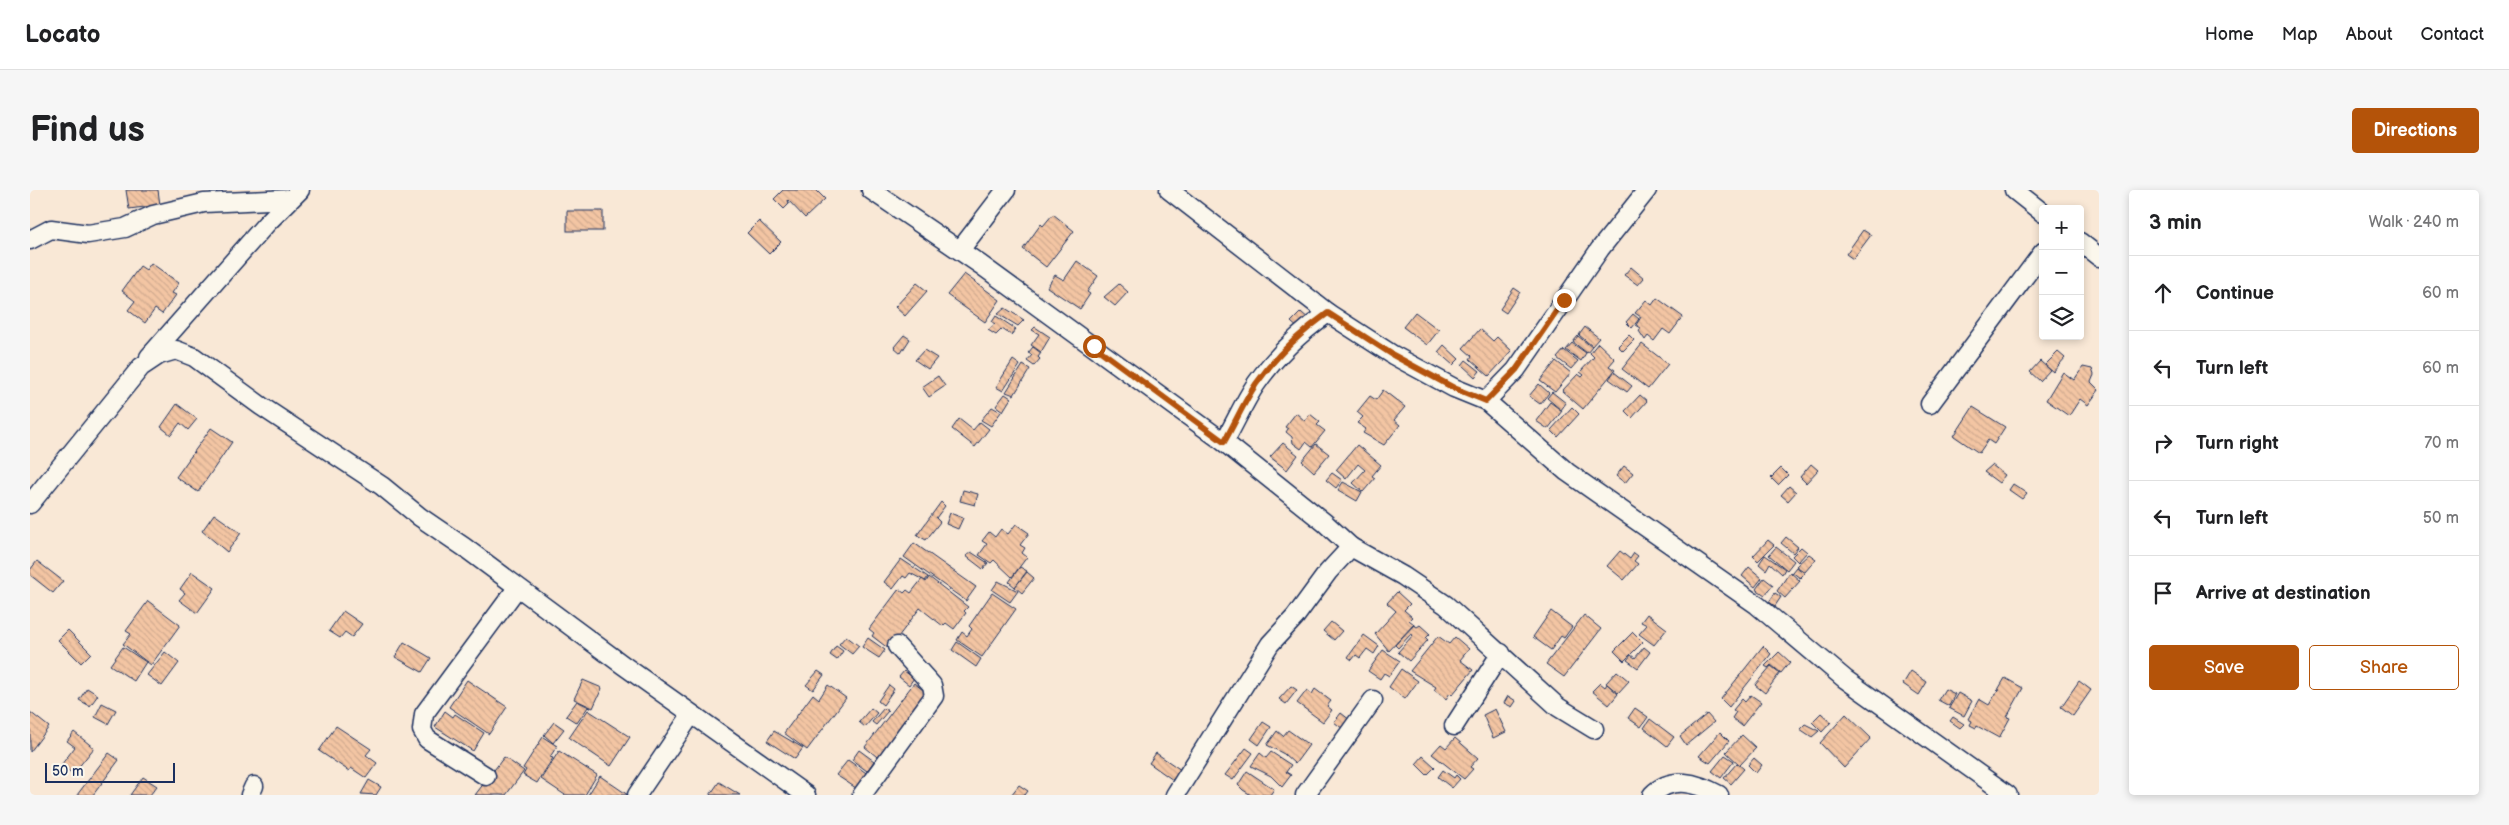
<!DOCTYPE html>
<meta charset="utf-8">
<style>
:root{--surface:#fff;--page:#f6f6f6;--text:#202124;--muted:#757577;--line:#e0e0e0;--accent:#b45309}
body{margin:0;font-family:"Balsamiq Sans",sans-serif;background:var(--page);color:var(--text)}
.controls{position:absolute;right:15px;top:15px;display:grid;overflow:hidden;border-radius:5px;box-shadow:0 2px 8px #0003}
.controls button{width:45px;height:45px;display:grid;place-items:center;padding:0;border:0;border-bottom:1px solid var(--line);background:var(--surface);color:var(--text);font:25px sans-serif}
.scale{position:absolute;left:15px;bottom:12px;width:130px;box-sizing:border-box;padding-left:5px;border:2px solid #1b2f5e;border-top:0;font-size:14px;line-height:18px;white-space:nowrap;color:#1b2f5e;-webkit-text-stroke:4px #fbf7ec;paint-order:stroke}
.stop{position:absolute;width:15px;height:15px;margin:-11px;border:4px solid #b45309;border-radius:50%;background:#fff}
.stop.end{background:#b45309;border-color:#fff;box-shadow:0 1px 5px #0008}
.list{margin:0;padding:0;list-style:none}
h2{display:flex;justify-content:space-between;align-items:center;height:65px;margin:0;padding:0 20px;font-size:21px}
h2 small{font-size:16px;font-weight:400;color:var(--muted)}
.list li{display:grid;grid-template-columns:32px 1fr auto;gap:15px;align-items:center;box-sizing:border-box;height:75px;padding:0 20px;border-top:1px solid var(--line)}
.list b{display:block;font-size:19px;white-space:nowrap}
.list em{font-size:16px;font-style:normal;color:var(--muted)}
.actions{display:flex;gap:10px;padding:15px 20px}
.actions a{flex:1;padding:11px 0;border:1px solid var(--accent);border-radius:5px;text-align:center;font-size:18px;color:var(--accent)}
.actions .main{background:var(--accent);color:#fff}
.icon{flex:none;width:28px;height:28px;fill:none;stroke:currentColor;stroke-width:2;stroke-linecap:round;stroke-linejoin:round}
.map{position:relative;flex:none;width:2069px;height:605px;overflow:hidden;border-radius:5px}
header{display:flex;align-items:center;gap:30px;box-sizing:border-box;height:70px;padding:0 25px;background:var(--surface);border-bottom:1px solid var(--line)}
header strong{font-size:24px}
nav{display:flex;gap:28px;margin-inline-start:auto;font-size:18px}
.intro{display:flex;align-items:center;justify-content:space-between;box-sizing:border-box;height:120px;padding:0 30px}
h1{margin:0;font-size:35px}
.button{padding:12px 22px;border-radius:5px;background:var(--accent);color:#fff;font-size:18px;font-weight:700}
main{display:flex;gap:30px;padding:0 30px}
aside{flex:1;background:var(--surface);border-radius:5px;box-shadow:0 2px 8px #0003}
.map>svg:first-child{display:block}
.building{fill:url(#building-back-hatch);stroke:#1b2f5e}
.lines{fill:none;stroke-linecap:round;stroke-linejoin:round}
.minor-casing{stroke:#1b2f5e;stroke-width:21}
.minor{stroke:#fbf7ec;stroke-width:18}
.route{stroke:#b45309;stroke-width:6}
</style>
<header>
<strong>Locato</strong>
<nav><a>Home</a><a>Map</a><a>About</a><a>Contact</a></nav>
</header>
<div class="intro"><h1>Find us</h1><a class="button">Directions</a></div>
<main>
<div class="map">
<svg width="2069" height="605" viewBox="0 0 2069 605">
<defs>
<pattern id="building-back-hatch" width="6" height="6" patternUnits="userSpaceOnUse" patternTransform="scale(1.25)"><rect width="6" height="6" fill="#f3c5a3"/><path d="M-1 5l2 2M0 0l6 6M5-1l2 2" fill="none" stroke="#d0aa8f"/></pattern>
</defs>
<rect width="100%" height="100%" fill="#f9e8d6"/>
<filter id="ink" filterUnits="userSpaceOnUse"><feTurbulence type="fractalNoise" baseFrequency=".02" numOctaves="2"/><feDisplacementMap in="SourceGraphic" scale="10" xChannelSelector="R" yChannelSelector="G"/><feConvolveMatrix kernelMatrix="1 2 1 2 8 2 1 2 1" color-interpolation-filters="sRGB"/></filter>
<g filter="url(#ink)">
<g class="building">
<polygon points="96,0 128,0 130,15 99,19"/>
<polygon points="753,0 786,0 795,9 775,28 758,10 759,14 754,19 744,9"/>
<rect x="537" y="21" width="36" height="20"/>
<polygon points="1023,24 1044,41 1016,77 993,59 1011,34 1013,36"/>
<polygon points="729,31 751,52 739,64 717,43"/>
<polygon points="1833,40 1841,45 1823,69 1816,64"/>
<polygon points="1047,71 1068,86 1057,102 1060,104 1050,119 1017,97 1025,85 1034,90"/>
<polygon points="121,73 149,93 142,103 146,105 132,124 125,119 115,133 98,120 105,111 92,101 110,76 116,80"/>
<polygon points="1601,77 1614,88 1608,95 1594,85"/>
<polygon points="934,84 970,110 955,132 917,105"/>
<polygon points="887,93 897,101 875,126 865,117"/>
<polygon points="1089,94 1098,102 1085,116 1074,107"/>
<polygon points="1484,98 1490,102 1476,123 1470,119"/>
<polygon points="1627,108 1653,127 1640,144 1633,139 1624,151 1618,146 1615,150 1609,141 1611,138 1606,135 1611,127 1605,123 1616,110 1622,115"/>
<polygon points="975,118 994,130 988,136 968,124"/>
<polygon points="1271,122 1280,130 1270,140 1261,132"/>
<polygon points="1385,122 1409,140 1397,155 1373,137"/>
<polygon points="1603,124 1609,129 1602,138 1596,132"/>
<polygon points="966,126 986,139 981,145 972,139 966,145 958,140 965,134 962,132"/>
<polygon points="1005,137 1020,147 1011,162 1001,155 1009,144 1002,140"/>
<polygon points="1555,137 1569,148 1562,156 1549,145"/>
<polygon points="1450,139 1463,151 1467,147 1482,161 1459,186 1440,169 1442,166 1433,158"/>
<polygon points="874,145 880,149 871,163 864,157"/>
<polygon points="1599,145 1604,150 1593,161 1588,156"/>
<polygon points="1548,146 1562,157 1557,163 1543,152"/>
<polygon points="1542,153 1556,163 1551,171 1536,160"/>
<polygon points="1568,153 1585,169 1579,176 1585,180 1553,219 1532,201 1548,184 1552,187 1554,185 1550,182 1564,167 1560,163"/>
<polygon points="1612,154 1638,174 1618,199 1592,179"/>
<polygon points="1414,155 1429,169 1423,175 1408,162"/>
<polygon points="1003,157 1011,163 1008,167 1010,169 1004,176 997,171 1002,165 998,163"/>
<polygon points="894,160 907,168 898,179 885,170"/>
<polygon points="1534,160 1548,171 1541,179 1527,168"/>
<polygon points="2028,162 2035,168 2023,182 2015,175"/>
<polygon points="983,170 990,175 973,201 966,197"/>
<polygon points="1436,170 1450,181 1445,187 1432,175"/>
<polygon points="1526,171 1541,183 1525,202 1510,191"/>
<polygon points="2010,171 2020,180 2010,191 2000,182"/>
<polygon points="993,175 1000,179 984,205 976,202"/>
<polygon points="2053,177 2062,179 2064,185 2061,192 2069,200 2058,215 2050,209 2039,226 2016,210 2033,182 2044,190"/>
<polygon points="1584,182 1602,196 1597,202 1579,189"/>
<polygon points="908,186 915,196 899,207 892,197"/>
<polygon points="1509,194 1519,203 1510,214 1499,206"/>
<polygon points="1353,200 1375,217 1364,230 1370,235 1354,255 1333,243 1336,239 1327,233 1333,227 1327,222 1340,206 1346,210"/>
<polygon points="1522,202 1536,213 1531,220 1517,208"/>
<polygon points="975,204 981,208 973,221 966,216"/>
<polygon points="1610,205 1617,211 1602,228 1595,221"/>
<polygon points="1520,212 1532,221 1518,239 1506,231"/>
<polygon points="147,214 167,229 158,240 150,233 141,245 131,237"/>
<polygon points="962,217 971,222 961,236 951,230"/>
<polygon points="1542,217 1549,224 1528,247 1521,240"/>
<polygon points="1943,217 1975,237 1964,254 1958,250 1949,263 1924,246"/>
<polygon points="1266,223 1275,231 1280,224 1290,232 1287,235 1295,241 1282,257 1276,252 1271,259 1263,253 1262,247 1256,242 1258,239 1255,237"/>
<polygon points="929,229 943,240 950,232 959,239 945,257 922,239"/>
<polygon points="181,238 202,252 168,302 146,287"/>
<polygon points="1253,253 1268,265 1257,280 1240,267"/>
<polygon points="1286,254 1299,264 1284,282 1272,271"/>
<polygon points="1327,255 1351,275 1342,286 1345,288 1333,302 1323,293 1335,280 1328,274 1316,289 1306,280"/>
<polygon points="1781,274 1788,280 1776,293 1770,287"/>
<polygon points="1962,275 1975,285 1969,293 1954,282"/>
<polygon points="1594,276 1603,283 1595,293 1586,286"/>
<polygon points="1751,278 1758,285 1748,295 1741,288"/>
<polygon points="1302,283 1312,290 1306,298 1296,290"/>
<polygon points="1313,292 1332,302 1327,311 1308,300"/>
<polygon points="1983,294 1997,303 1992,309 1979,300"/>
<polygon points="1759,296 1766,302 1758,311 1751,305"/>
<polygon points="933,300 948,304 945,315 930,311"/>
<polygon points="911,312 915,316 906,328 910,332 896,350 887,345"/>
<polygon points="920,323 933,328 928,339 916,334"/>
<polygon points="184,324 211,343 197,362 172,341"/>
<polygon points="986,334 999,343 990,355 995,358 992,363 997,367 982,387 964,370 961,373 949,365 957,354 952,351 959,342 965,347 971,339 978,344"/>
<polygon points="1756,347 1768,357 1763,363 1751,353"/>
<polygon points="1738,350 1744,355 1728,371 1723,366"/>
<polygon points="884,353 946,397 936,411 874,367"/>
<polygon points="1746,357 1764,371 1757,380 1739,365"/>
<polygon points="1771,357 1777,362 1768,372 1762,366"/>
<polygon points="1590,361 1600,369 1604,363 1608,366 1604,371 1608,374 1594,390 1577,376"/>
<polygon points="941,362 958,373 953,379 936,366"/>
<polygon points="1779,364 1786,369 1775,382 1766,376"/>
<polygon points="1735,365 1755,379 1752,384 1740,373 1736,380 1729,374"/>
<polygon points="871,369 898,387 895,391 880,383 876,388 873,386 863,399 854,392"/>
<polygon points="7,371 33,391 23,403 0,385 0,380"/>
<polygon points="990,377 997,381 985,397 979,392"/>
<polygon points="1719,377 1732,388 1725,397 1712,386"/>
<polygon points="1766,377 1775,383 1770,388 1762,382"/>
<polygon points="162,382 185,398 167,423 149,410 155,403 150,399"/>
<polygon points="997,382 1004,388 992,403 985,397"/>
<polygon points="1760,382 1770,391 1755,408 1747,401"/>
<polygon points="899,387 938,417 934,421 936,423 924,439 916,433 913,436 890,418 859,459 842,446 844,443 839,439 869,399 874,403 877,400 881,403 892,389 896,392"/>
<polygon points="1734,388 1743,395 1735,405 1726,399"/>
<polygon points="968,391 988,401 980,412 962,400"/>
<polygon points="1367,402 1380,414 1374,420 1382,427 1379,430 1384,434 1359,461 1345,444 1366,421 1357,413"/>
<polygon points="962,403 986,419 952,467 927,450 932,442 937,446 942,439 939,436"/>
<polygon points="1745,403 1751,407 1745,416 1739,412"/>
<polygon points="118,411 150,435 121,475 93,454 101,444 96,441"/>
<polygon points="313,421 332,434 322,447 315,442 310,448 299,441"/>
<polygon points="1521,421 1542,437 1534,448 1531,446 1521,460 1503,447"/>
<polygon points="1617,424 1637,439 1624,455 1609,444 1617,435 1611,432"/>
<polygon points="1554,425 1571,439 1534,487 1516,474"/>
<polygon points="1301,432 1312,441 1304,450 1293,441"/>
<polygon points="1384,435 1387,437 1390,435 1400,444 1396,448 1398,450 1379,471 1368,462 1383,445 1381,444 1368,458 1365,455"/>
<polygon points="38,440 61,463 51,473 28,450"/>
<polygon points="1603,442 1613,452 1594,471 1584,461"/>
<polygon points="1334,445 1349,456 1344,464 1337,459 1330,468 1326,465 1322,470 1318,467"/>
<polygon points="816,446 829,456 822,464 809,454"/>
<polygon points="1408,446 1419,454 1425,447 1439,459 1430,470 1443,480 1422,505 1420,503 1416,509 1404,500 1406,497 1380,481"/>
<polygon points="838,448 855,460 849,468 832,457"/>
<polygon points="374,452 401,468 392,482 365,467"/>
<polygon points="927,452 951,469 946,477 922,460"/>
<polygon points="806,456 813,461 807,470 800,465"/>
<polygon points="1733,456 1741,464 1699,517 1691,509"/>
<polygon points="93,457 116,472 104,491 80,475"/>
<polygon points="1614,457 1620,462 1608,478 1597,470 1601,465 1605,468"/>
<polygon points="1353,460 1370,471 1359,486 1354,483 1350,489 1338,481"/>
<polygon points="135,462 149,473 132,496 117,485"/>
<polygon points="1749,462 1760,472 1751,483 1741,475 1738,478 1735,476"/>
<polygon points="1741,476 1750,483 1735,503 1725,495"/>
<polygon points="1371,479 1388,491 1375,509 1359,497"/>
<polygon points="788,481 794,485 783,500 776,495"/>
<polygon points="874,481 884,488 879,495 869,487"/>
<polygon points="1587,481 1599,491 1588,503 1576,493"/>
<polygon points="1881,481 1897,492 1889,505 1873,494"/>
<polygon points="1975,488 1993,498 1977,527 1980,528 1969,548 1947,536 1946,538 1940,535 1942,531 1938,529 1949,509 1959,515"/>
<polygon points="437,490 477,517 459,544 419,517"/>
<polygon points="553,490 572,498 563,518 544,509"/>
<polygon points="2049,491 2061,500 2043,526 2031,517"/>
<polygon points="884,493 902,507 852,571 835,557"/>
<polygon points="1570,493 1575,497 1577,494 1588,504 1579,515 1562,501"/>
<polygon points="798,495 816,508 777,560 754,543 783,504 789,509"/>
<polygon points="859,495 864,499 853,515 848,511"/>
<polygon points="1261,496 1267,500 1256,514 1249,509"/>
<polygon points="57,498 68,505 60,516 49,510"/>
<polygon points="1285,499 1301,511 1297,516 1302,520 1293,532 1267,513 1277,500 1282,504"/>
<polygon points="1915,499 1925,504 1919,516 1908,510"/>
<polygon points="1928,503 1942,511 1934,526 1919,518"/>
<polygon points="1721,505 1731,512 1712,536 1702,528 1706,522 1703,520 1712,509 1715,512"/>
<polygon points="1478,506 1486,511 1482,517 1474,513"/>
<polygon points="547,511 561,518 558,517 547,533 536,526"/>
<polygon points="72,513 86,520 78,534 65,527"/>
<polygon points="841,518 847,523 835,537 829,532"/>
<polygon points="854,518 858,521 846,535 842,532"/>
<polygon points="1605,518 1618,527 1611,537 1598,528"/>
<polygon points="1465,519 1476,542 1463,548 1453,525"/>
<polygon points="558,520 600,547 581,576 539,548"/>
<polygon points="415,521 423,527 425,524 454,543 443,561 405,537"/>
<polygon points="0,522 19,537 0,562"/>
<polygon points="1311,523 1320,530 1313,539 1304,532"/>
<polygon points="1791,523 1801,532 1792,542 1782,532"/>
<polygon points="1677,524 1684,532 1656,555 1650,546"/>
<polygon points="1816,524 1841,548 1814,578 1790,553"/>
<polygon points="1923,527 1934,534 1930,538 1920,531"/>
<polygon points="1620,529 1644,547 1637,556 1614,538"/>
<polygon points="524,532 534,539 523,553 514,545"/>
<polygon points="1233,532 1241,537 1229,555 1221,549"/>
<polygon points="1775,534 1789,541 1782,547 1770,539"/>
<polygon points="306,536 341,559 336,565 347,573 336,588 321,578 319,581 289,561"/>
<polygon points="1258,540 1279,555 1265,574 1254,564 1237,555 1247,541 1253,546"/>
<polygon points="744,541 773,558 765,569 737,551"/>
<polygon points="44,542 64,558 43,584 31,575 45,557 37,551"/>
<polygon points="1690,542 1699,551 1680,573 1669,566"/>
<polygon points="1712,545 1726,558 1710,575 1696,562"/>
<polygon points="513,547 527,556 520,567 523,568 507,593 493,585 496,580 493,578"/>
<polygon points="1425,548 1448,568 1440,577 1443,579 1434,589 1402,564 1411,554 1416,558"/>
<polygon points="1216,558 1223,563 1203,590 1195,585"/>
<polygon points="829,560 844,571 837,581 822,570"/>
<polygon points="529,561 567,585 555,605 535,605 511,589"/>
<polygon points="1241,562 1261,575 1256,582 1261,585 1252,597 1241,586 1221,576 1230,563 1236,568"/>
<polygon points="79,563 89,570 63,605 47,605"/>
<polygon points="1126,563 1151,580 1143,590 1119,573"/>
<polygon points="1695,565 1704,571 1691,588 1682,581"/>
<polygon points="1393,566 1405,577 1397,585 1386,574"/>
<polygon points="474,567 494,581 476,605 445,605"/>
<polygon points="1724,568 1732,575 1726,583 1718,575"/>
<polygon points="818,570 839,585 829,600 806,585"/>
<polygon points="1707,573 1714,579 1701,594 1694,588"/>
<polygon points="1413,580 1424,588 1426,585 1430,589 1422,598 1408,587"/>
<polygon points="1217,581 1244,599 1240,605 1221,605 1213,600 1208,595"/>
<polygon points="570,586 598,605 558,605"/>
<polygon points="113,587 127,596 120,605 100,605"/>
<polygon points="339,590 351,597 346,605 331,604"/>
<polygon points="689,592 710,605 680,605"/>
<polygon points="989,595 998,601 995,605 981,605"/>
</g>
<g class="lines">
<g class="minor-casing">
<g id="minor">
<polyline points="841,0 951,75 1194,252"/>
<polyline points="1139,0 1298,123"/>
<polyline points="1984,0 2013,23"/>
<polyline points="0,50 21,39 58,44 95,38 123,25 174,13 259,9"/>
<polyline points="2050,52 2069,67"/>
<polyline points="930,60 976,0"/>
<polyline points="119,167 237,33 270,0"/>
<polyline points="1456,211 1537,282 1727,415 1815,489 1978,605"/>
<polyline points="1900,214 2013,62"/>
<polyline points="0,314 111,177 129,165 146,160 164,167 231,216 352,296 390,327 434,357 593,475 776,605"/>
<path d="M1321 357 1295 333 1194 252C1205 233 1214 212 1226 194 1245 167 1271 142 1298 123L1363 165 1424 198 1456 211 1486 180 1570 59 1617 0"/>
<polyline points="1424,536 1471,463"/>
<polyline points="456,586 397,549 392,540 394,524 487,398"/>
<polyline points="220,605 224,596"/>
<polyline points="607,605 661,525"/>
<polyline points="832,605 904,506 902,495 867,456"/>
<polyline points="1145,605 1240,454 1265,427 1298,382 1321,357 1373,386 1416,415 1528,517 1564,539"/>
<polyline points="1275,605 1343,510"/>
<path d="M1622 605C1642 585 1667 593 1689 605"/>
</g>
</g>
<use href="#minor" class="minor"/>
</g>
</g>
<g class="lines" filter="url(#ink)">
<path class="route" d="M1064 156 1194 252C1205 233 1214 212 1226 194 1245 167 1271 142 1298 123L1363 165 1424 198 1456 211 1486 180 1534 110"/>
</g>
</svg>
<div class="controls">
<button>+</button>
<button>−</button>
<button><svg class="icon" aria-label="layers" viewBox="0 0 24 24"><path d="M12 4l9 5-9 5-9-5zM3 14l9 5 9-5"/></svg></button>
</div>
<div class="scale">50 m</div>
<div class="stop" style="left:1064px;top:156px"></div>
<div class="stop end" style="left:1534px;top:110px"></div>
</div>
<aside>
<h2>3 min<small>Walk · 240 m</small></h2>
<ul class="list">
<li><svg class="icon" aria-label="ahead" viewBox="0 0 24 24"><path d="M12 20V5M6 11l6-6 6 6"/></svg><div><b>Continue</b></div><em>60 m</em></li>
<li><svg class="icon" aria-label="left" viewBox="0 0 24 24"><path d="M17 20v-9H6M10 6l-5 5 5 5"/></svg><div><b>Turn left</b></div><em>60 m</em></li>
<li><svg class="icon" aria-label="right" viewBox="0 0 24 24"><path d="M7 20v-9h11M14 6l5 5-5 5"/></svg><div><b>Turn right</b></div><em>70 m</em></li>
<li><svg class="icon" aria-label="left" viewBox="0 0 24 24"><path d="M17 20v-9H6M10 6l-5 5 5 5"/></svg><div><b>Turn left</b></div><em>50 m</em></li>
<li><svg class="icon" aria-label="arrive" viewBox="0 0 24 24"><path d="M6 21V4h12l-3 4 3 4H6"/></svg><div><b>Arrive at destination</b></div></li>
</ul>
<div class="actions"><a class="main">Save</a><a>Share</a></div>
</aside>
</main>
